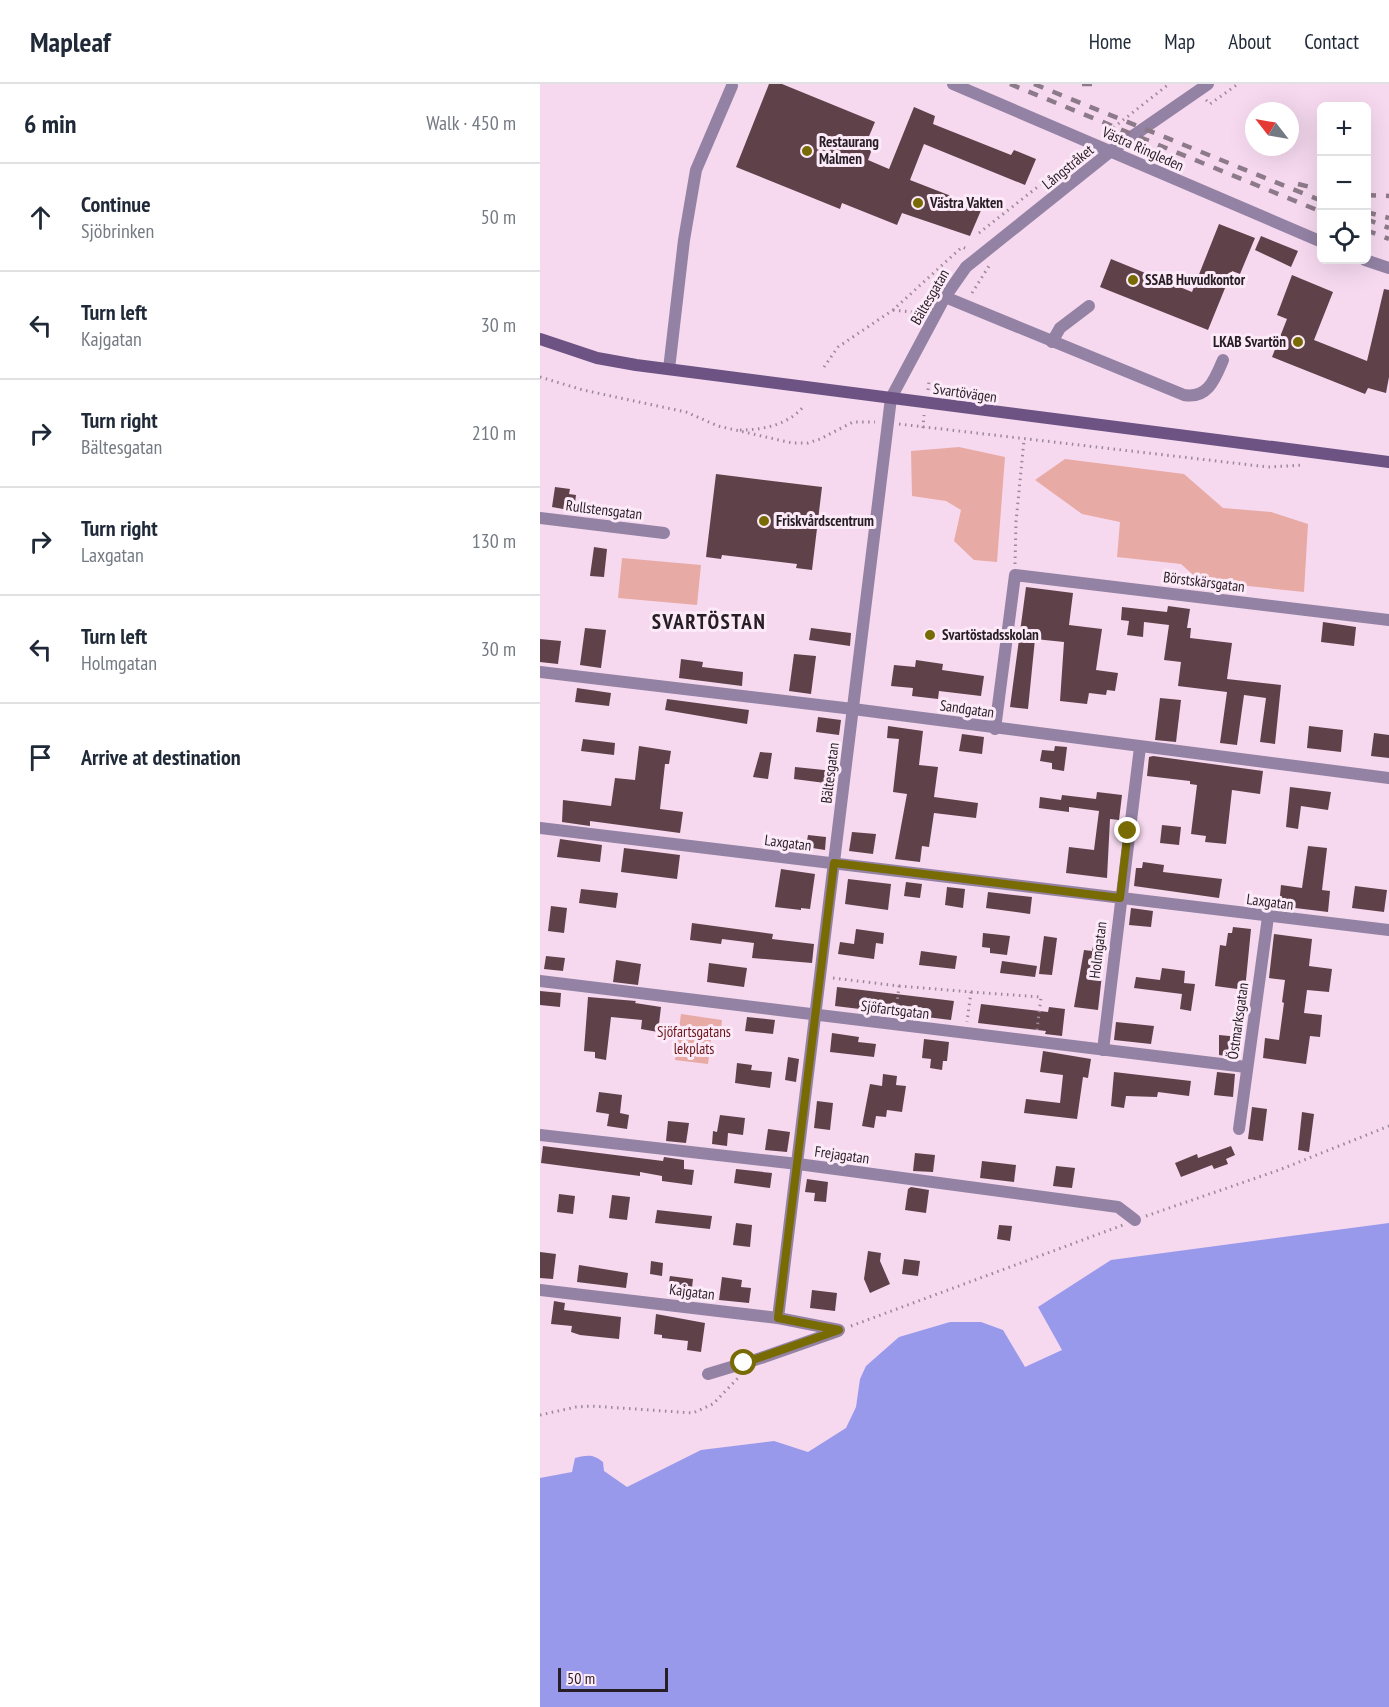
<!DOCTYPE html>
<meta charset="utf-8">
<style>
:root{--surface:#fff;--page:#f6f6f7;--text:#1f2937;--muted:#747a83;--line:#e0e1e3}
body{margin:0;font-family:"PT Sans Narrow",sans-serif;background:var(--page);color:var(--text)}
.controls{position:absolute;right:18px;top:18px;display:grid;overflow:hidden;border-radius:9px;box-shadow:0 6px 24px #0002}
.controls button{width:54px;height:54px;display:grid;place-items:center;padding:0;border:0;border-bottom:2px solid var(--line);background:var(--surface);color:var(--text);font:30px sans-serif}
.compass{position:absolute;left:705px;top:18px;width:54px;height:54px;border-radius:50%;background:var(--surface);box-shadow:0 6px 24px #0002;rotate:301deg}
.scale{position:absolute;left:18px;bottom:15px;width:110px;box-sizing:border-box;padding-left:6px;border:3px solid #271d25;border-top:0;font-size:16px;line-height:21px;white-space:nowrap;color:#271d25;-webkit-text-stroke:4px #fceaf8;paint-order:stroke}
.stop{position:absolute;width:18px;height:18px;margin:-14px;border:4px solid #786b04;border-radius:50%;background:#fff}
.stop.end{background:#786b04;border-color:#fff;box-shadow:0 2px 6px #0008}
.list{margin:0;padding:0;list-style:none}
h2{display:flex;justify-content:space-between;align-items:center;height:78px;margin:0;padding:0 24px;font-size:26px}
h2 small{font-size:20px;font-weight:400;color:var(--muted)}
.list li{display:grid;grid-template-columns:39px 1fr auto;gap:18px;align-items:center;box-sizing:border-box;height:108px;padding:0 24px;border-top:2px solid var(--line)}
.list b{display:block;font-size:22px;white-space:nowrap}
.list p{margin:0;font-size:20px;white-space:nowrap;color:var(--muted)}
.list em{font-size:20px;font-style:normal;color:var(--muted)}
.icon{flex:none;width:33px;height:33px;fill:none;stroke:currentColor;stroke-width:2;stroke-linecap:round;stroke-linejoin:round}
.map{position:relative;flex:none;width:849px;height:1623px;overflow:hidden}
header{display:flex;align-items:center;gap:36px;box-sizing:border-box;height:84px;padding:0 30px;background:var(--surface);border-bottom:2px solid var(--line)}
header strong{font-size:28px}
nav{display:flex;gap:33px;margin-inline-start:auto;font-size:21px}
main{display:flex}
aside{flex:1;background:var(--surface)}
.map>svg:first-child{display:block}
.green{fill:#e8aaa4}
.water{fill:#9899eb}
.building{fill:#5f414a}
.lines{fill:none;stroke-linecap:round;stroke-linejoin:round}
.path{stroke:#9c8897;stroke-width:3;stroke-dasharray:1.5 4.5;stroke-linecap:butt}
.street{stroke:#9382a4;stroke-width:12}
.secondary{stroke:#6d5384;stroke-width:12}
.rail{stroke:#8d7a89;stroke-width:4.5;stroke-dasharray:10 10;stroke-linecap:butt}
.route{stroke:#786b04;stroke-width:8}
.poi-dot{fill:#786b04;stroke:#fceaf8;stroke-width:2}
.labels{text-anchor:middle;stroke-width:6;stroke-linejoin:round;paint-order:stroke}
.poi-label{font-size:15px;font-weight:bold;fill:#271d25;stroke:#fceaf8;text-anchor:start}
.street-label{font-size:15px;fill:#271d25;stroke:#fceaf8}
.park-label{font-size:15px;fill:#6b1518;stroke:#fceaf8}
.district-label{font-size:21px;font-weight:bold;letter-spacing:1.5px;fill:#271d25;stroke:#fceaf8}
</style>
<header>
<strong>Mapleaf</strong>
<nav><a>Home</a><a>Map</a><a>About</a><a>Contact</a></nav>
</header>
<main>
<aside>
<h2>6 min<small>Walk · 450 m</small></h2>
<ul class="list">
<li><svg class="icon" aria-label="ahead" viewBox="0 0 24 24"><path d="M12 20V5M6 11l6-6 6 6"/></svg><div><b>Continue</b><p>Sjöbrinken</p></div><em>50 m</em></li>
<li><svg class="icon" aria-label="left" viewBox="0 0 24 24"><path d="M17 20v-9H6M10 6l-5 5 5 5"/></svg><div><b>Turn left</b><p>Kajgatan</p></div><em>30 m</em></li>
<li><svg class="icon" aria-label="right" viewBox="0 0 24 24"><path d="M7 20v-9h11M14 6l5 5-5 5"/></svg><div><b>Turn right</b><p>Bältesgatan</p></div><em>210 m</em></li>
<li><svg class="icon" aria-label="right" viewBox="0 0 24 24"><path d="M7 20v-9h11M14 6l5 5-5 5"/></svg><div><b>Turn right</b><p>Laxgatan</p></div><em>130 m</em></li>
<li><svg class="icon" aria-label="left" viewBox="0 0 24 24"><path d="M17 20v-9H6M10 6l-5 5 5 5"/></svg><div><b>Turn left</b><p>Holmgatan</p></div><em>30 m</em></li>
<li><svg class="icon" aria-label="arrive" viewBox="0 0 24 24"><path d="M6 21V4h12l-3 4 3 4H6"/></svg><div><b>Arrive at destination</b></div></li>
</ul>
</aside>
<div class="map">
<svg width="849" height="1623" viewBox="0 0 849 1623">
<rect width="100%" height="100%" fill="#f6d9ef"/>
<g class="green">
<polygon points="419,363 465,373 457,478 434,476 414,457 421,426 406,417 372,412 371,367"/>
<polygon points="525,375 644,390 683,424 731,428 768,440 764,508 660,497 641,480 577,473 580,438 542,430 495,396"/>
<polygon points="82,474 161,481 157,521 78,514"/>
<polygon points="141,930 182,936 180,954 171,954 168,980 135,976"/>
</g>
<path class="water" d="M849 1139V1623H0V1394L32 1388 35 1374C48 1371 53 1370 63 1378L64 1387 87 1403 161 1366 234 1357 268 1368 306 1344 316 1323 320 1295 326 1282 359 1253 410 1238H441L463 1246 485 1283 522 1266 498 1223 571 1176Z"/>
<g class="building">
<polygon points="229,0 242,0 335,38 327,57 334,60 328,76 349,85 374,23 395,32 393,40 471,71 474,66 496,75 485,101 384,60 370,96 442,124 430,152 362,129 357,141 302,119 300,125 196,83"/>
<polygon points="679,140 715,154 700,190 692,187 668,246 560,203 571,175 652,208"/>
<polygon points="721,152 758,167 751,183 715,166"/>
<polygon points="752,191 793,208 774,256 827,277 844,205 849,206 849,293 846,309 828,304 825,310 732,273 747,235 737,231"/>
<polygon points="176,390 282,403 272,486 256,484 257,480 182,471 181,475 166,473"/>
<polygon points="15,403 30,405 29,410 36,411 34,427 12,423"/>
<polygon points="54,463 67,465 64,493 50,492"/>
<polygon points="486,503 533,509 529,541 562,545 556,586 578,589 575,607 567,606 566,611 549,609 547,620 520,617 524,558 495,555 488,625 470,623"/>
<polygon points="628,522 650,525 647,544 651,544 650,554 692,559 687,595 741,601 735,660 720,658 726,614 704,611 697,661 680,659 687,608 638,602 641,578 624,576 629,541 604,538 603,553 587,551 589,537 581,536 582,523 627,528"/>
<polygon points="783,538 816,543 814,562 781,558"/>
<polygon points="45,544 66,546 61,584 40,581"/>
<polygon points="271,544 311,549 310,562 269,556"/>
<polygon points="0,555 21,557 18,580 0,578"/>
<polygon points="254,570 276,572 271,610 249,607"/>
<polygon points="141,575 163,578 162,583 203,588 202,602 139,594"/>
<polygon points="376,576 403,580 402,586 444,592 441,612 399,607 398,615 372,612 373,604 351,602 354,581 375,583"/>
<polygon points="37,604 71,609 69,622 35,618"/>
<polygon points="620,614 641,616 636,658 615,656"/>
<polygon points="127,615 209,626 207,640 125,626"/>
<polygon points="278,633 301,636 299,651 276,648"/>
<polygon points="348,642 383,647 379,681 398,683 394,713 438,719 436,734 394,729 389,763 382,762 380,778 355,775 367,710 353,708 359,655 347,654"/>
<polygon points="769,642 803,646 801,668 767,664"/>
<polygon points="834,649 849,651 849,674 831,672"/>
<polygon points="422,650 444,653 442,670 419,667"/>
<polygon points="43,655 75,659 74,671 41,667"/>
<polygon points="99,662 131,667 129,680 125,680 120,725 143,728 140,749 50,737 50,742 22,738 23,716 71,722 75,694 95,696"/>
<polygon points="515,662 527,663 524,687 512,685 512,679 500,677 502,666 514,667"/>
<polygon points="220,668 232,669 228,695 213,693"/>
<polygon points="613,672 723,687 720,710 692,706 686,760 665,758 666,752 651,750 657,701 650,700 650,697 607,692 609,673"/>
<polygon points="255,683 294,687 293,700 254,695"/>
<polygon points="750,703 791,708 788,726 761,722 758,745 746,743"/>
<polygon points="557,708 582,711 579,736 570,735 567,794 526,789 529,763 554,766 559,727 529,723 529,728 499,724 500,713 521,716 522,711 556,715"/>
<polygon points="622,741 641,743 639,761 620,759"/>
<polygon points="312,748 336,750 333,770 309,767"/>
<polygon points="268,751 286,753 285,766 266,763"/>
<polygon points="20,755 62,761 60,778 17,773"/>
<polygon points="768,762 787,764 782,806 790,807 788,828 739,822 741,801 762,804"/>
<polygon points="84,764 140,771 137,795 81,788"/>
<polygon points="603,778 624,781 623,788 682,795 679,814 594,802 596,784 602,784"/>
<polygon points="241,785 275,790 270,825 261,824 261,826 235,823"/>
<polygon points="308,795 351,800 348,826 305,820"/>
<polygon points="366,798 382,800 380,814 364,812"/>
<polygon points="815,802 847,806 844,828 812,824"/>
<polygon points="407,803 425,805 423,824 405,821"/>
<polygon points="41,805 78,809 76,824 39,819"/>
<polygon points="448,808 492,813 490,830 446,824"/>
<polygon points="11,822 27,824 24,849 8,847"/>
<polygon points="591,824 613,827 611,843 589,841"/>
<polygon points="152,839 233,850 232,855 274,860 272,879 212,874 214,859 182,855 181,860 150,856"/>
<polygon points="693,843 711,845 705,906 675,902 680,861 686,862 688,849 692,849"/>
<polygon points="316,845 344,849 343,860 336,859 334,875 298,870 300,858 314,860"/>
<polygon points="443,849 470,852 467,871 450,869 450,864 442,863"/>
<polygon points="734,850 772,855 769,882 792,885 789,908 767,906 764,929 782,931 780,953 770,952 766,980 723,974 725,954 739,956 744,919 742,918 745,896 729,894"/>
<polygon points="504,852 517,854 512,891 499,890"/>
<polygon points="553,862 565,864 558,926 534,923 544,866 552,867"/>
<polygon points="381,867 417,872 415,885 379,881"/>
<polygon points="6,872 25,874 23,887 4,885"/>
<polygon points="76,876 101,880 98,901 73,898"/>
<polygon points="462,877 497,882 495,893 460,889"/>
<polygon points="169,879 207,884 204,903 167,898"/>
<polygon points="622,884 645,887 644,899 655,900 651,927 640,925 642,910 594,904 596,893 620,896"/>
<polygon points="297,903 414,917 411,936 295,922"/>
<polygon points="0,907 21,909 20,923 0,921"/>
<polygon points="48,913 96,917 95,919 121,923 118,948 101,945 102,936 71,933 66,976 55,974 55,968 44,967"/>
<polygon points="441,920 508,928 509,923 525,925 522,952 505,950 506,947 438,939"/>
<polygon points="207,933 235,936 233,950 205,947"/>
<polygon points="576,938 614,942 611,960 574,956"/>
<polygon points="292,949 319,953 318,958 336,960 334,973 290,968"/>
<polygon points="679,951 700,953 698,974 679,971"/>
<polygon points="384,955 409,958 407,977 403,977 402,986 390,984 391,975 382,974"/>
<polygon points="503,967 551,975 548,994 543,993 537,1035 484,1029 486,1015 520,1019 523,991 500,988"/>
<polygon points="248,973 259,975 256,998 245,996"/>
<polygon points="197,979 212,981 211,986 232,988 230,1004 195,999"/>
<polygon points="574,988 651,997 649,1012 618,1008 617,1013 586,1012 584,1024 571,1022"/>
<polygon points="677,988 695,990 693,1013 674,1011"/>
<polygon points="343,990 357,992 356,1001 366,1002 362,1028 347,1026 346,1033 336,1032 334,1044 322,1042 330,1000 342,1002"/>
<polygon points="59,1008 82,1011 80,1029 89,1031 87,1045 67,1042 69,1030 56,1028"/>
<polygon points="277,1017 293,1019 290,1046 274,1044"/>
<polygon points="712,1023 727,1025 723,1057 708,1055"/>
<polygon points="762,1028 774,1030 769,1068 758,1066"/>
<polygon points="180,1031 205,1034 203,1051 188,1049 187,1062 172,1060 173,1047 177,1048"/>
<polygon points="128,1037 149,1039 146,1059 126,1057"/>
<polygon points="228,1045 250,1048 247,1068 225,1066"/>
<polygon points="3,1062 123,1077 124,1073 144,1076 144,1085 154,1086 152,1101 122,1097 122,1092 100,1088 100,1092 1,1079"/>
<polygon points="691,1062 695,1071 686,1075 688,1080 674,1085 672,1081 641,1093 635,1079 657,1070 658,1074"/>
<polygon points="375,1069 395,1071 393,1088 373,1087"/>
<polygon points="442,1077 476,1081 474,1098 440,1094"/>
<polygon points="516,1082 535,1084 532,1104 513,1102"/>
<polygon points="196,1085 232,1089 230,1104 194,1099"/>
<polygon points="267,1095 288,1098 286,1118 274,1117 275,1109 265,1108"/>
<polygon points="371,1103 389,1106 386,1129 365,1126 368,1105"/>
<polygon points="19,1110 35,1112 33,1130 17,1128"/>
<polygon points="72,1111 90,1113 87,1136 69,1134"/>
<polygon points="117,1126 172,1132 170,1145 115,1139"/>
<polygon points="196,1139 212,1141 210,1163 193,1161"/>
<polygon points="459,1141 472,1142 470,1157 457,1155"/>
<polygon points="328,1167 341,1169 340,1177 350,1200 330,1209 324,1195"/>
<polygon points="0,1168 16,1170 13,1195 0,1194"/>
<polygon points="364,1175 380,1177 378,1192 362,1190"/>
<polygon points="111,1177 123,1179 122,1192 110,1190"/>
<polygon points="39,1181 88,1189 86,1204 37,1198"/>
<polygon points="130,1192 153,1195 151,1212 127,1209"/>
<polygon points="182,1193 202,1196 201,1203 211,1204 209,1219 179,1216"/>
<polygon points="272,1206 297,1209 295,1227 270,1224"/>
<polygon points="14,1217 25,1219 24,1226 81,1233 79,1255 40,1251 31,1248 32,1242 11,1240"/>
<polygon points="116,1230 165,1239 161,1268 147,1266 148,1257 122,1254 122,1251 114,1250"/>
</g>
<g class="lines">
<g class="path">
<polyline points="666,16 670,20 698,0"/>
<polyline points="564,51 629,0"/>
<polyline points="439,149 542,68"/>
<polyline points="432,209 449,182"/>
<polyline points="353,226 381,229"/>
<polyline points="284,283 298,263 353,226 422,163 428,165"/>
<polyline points="0,293 43,306 146,328 178,342 252,359 268,359 280,355 313,338 335,338"/>
<polyline points="388,306 389,297"/>
<polyline points="359,340 728,383 764,381"/>
<polyline points="383,344 384,331"/>
<path d="M200 346C223 346 248 341 264 322"/>
<polyline points="475,480 476,438 484,356"/>
<polyline points="293,894 359,902 356,928"/>
<polyline points="359,902 431,908 427,938"/>
<polyline points="431,908 501,913 497,946"/>
<polyline points="606,1132 739,1086 849,1042"/>
<polyline points="311,1242 583,1141"/>
<polyline points="0,1331 36,1323 51,1322 153,1329 173,1320 198,1294"/>
</g>
<g class="street">
<polyline points="413,0 782,158"/>
<polyline points="825,176 849,184"/>
<path d="M405 213 644 311C668 315 675 295 683 276"/>
<polyline points="512,258 520,244 549,222"/>
<polyline points="129,285 144,156 156,86 192,2"/>
<polyline points="0,434 124,449"/>
<polyline points="0,588 313,625 849,694"/>
<polyline points="455,645 475,491 849,536"/>
<polyline points="0,744 849,846"/>
<polyline points="0,897 706,983"/>
<polyline points="563,966 600,663"/>
<polyline points="699,1045 728,833"/>
<polyline points="0,1051 258,1080 578,1123 595,1136"/>
<polyline points="0,1206 238,1234 299,1246"/>
<polyline points="238,1234 351,314 405,213 426,183 571,67 668,0"/>
<polyline points="168,1290 221,1274 298,1247"/>
</g>
<polyline class="secondary" points="0,255 57,274 96,281 849,378"/>
<g class="rail">
<polyline points="470,0 782,128"/>
<polyline points="494,0 782,117"/>
<polyline points="542,0 554,0"/>
<polyline points="758,100 782,106"/>
<polyline points="826,111 849,112"/>
<polyline points="826,128 849,134"/>
<polyline points="826,135 849,144"/>
<polyline points="826,146 849,155"/>
</g>
</g>
<g class="lines">
<polyline class="route" points="204,1279 299,1246 238,1234 294,779 580,814 588,747"/>
</g>
<g class="poi-dot">
<circle cx="267" cy="67" r="6"/>
<circle cx="378" cy="119" r="6"/>
<circle cx="593" cy="196" r="6"/>
<circle cx="758" cy="258" r="6"/>
<circle cx="224" cy="437" r="6"/>
<circle cx="390" cy="551" r="6"/>
</g>
<g class="labels">
<g class="poi-label">
<text x="279" y="63">Restaurang<tspan x="279" dy="17">Malmen</tspan></text>
<text x="390" y="124">Västra Vakten</text>
<text x="605" y="201">SSAB Huvudkontor</text>
<text x="746" y="263" text-anchor="end">LKAB Svartön</text>
<text x="236" y="442">Friskvårdscentrum</text>
<text x="402" y="556">Svartöstadsskolan</text>
</g>
<g class="street-label">
<text transform="translate(603 65) rotate(24)" y="5">Västra Ringleden</text>
<text transform="translate(528 83) rotate(-39)" y="5">Långstråket</text>
<text transform="translate(390 213) rotate(-60)" y="5">Bältesgatan</text>
<text transform="translate(425 309) rotate(8)" y="5">Svartövägen</text>
<text transform="translate(64 426) rotate(7)" y="5">Rullstensgatan</text>
<text transform="translate(664 498) rotate(7)" y="5">Börstskärsgatan</text>
<text transform="translate(427 625) rotate(8)" y="5">Sandgatan</text>
<text transform="translate(290 689) rotate(-83)" y="5">Bältesgatan</text>
<text transform="translate(248 759) rotate(7)" y="5">Laxgatan</text>
<text transform="translate(730 818) rotate(7)" y="5">Laxgatan</text>
<text transform="translate(558 866) rotate(-83)" y="5">Holmgatan</text>
<text transform="translate(355 926) rotate(7)" y="5">Sjöfartsgatan</text>
<text transform="translate(698 937) rotate(-82)" y="5">Östmarksgatan</text>
<text transform="translate(302 1071) rotate(8)" y="5">Frejagatan</text>
<text transform="translate(152 1208) rotate(7)" y="5">Kajgatan</text>
</g>
<g class="park-label">
<text x="154" y="953">Sjöfartsgatans<tspan x="154" dy="17">lekplats</tspan></text>
</g>
<g class="district-label">
<text x="169" y="545">SVARTÖSTAN</text>
</g>
</g>
</svg>
<div class="controls">
<button>+</button>
<button>−</button>
<button><svg class="icon" aria-label="locate" viewBox="0 0 24 24"><circle cx="12" cy="12" r="6"/><path d="M12 2v4M12 18v4M2 12h4M18 12h4"/></svg></button>
</div>
<svg class="compass" viewBox="-18 -18 36 36"><path d="M0-13l5 13h-10z" fill="#e53935"/><path d="M0 13l5-13h-10z" fill="#747a83"/></svg>
<div class="scale">50 m</div>
<div class="stop" style="left:204px;top:1279px"></div>
<div class="stop end" style="left:588px;top:747px"></div>
</div>
</main>
